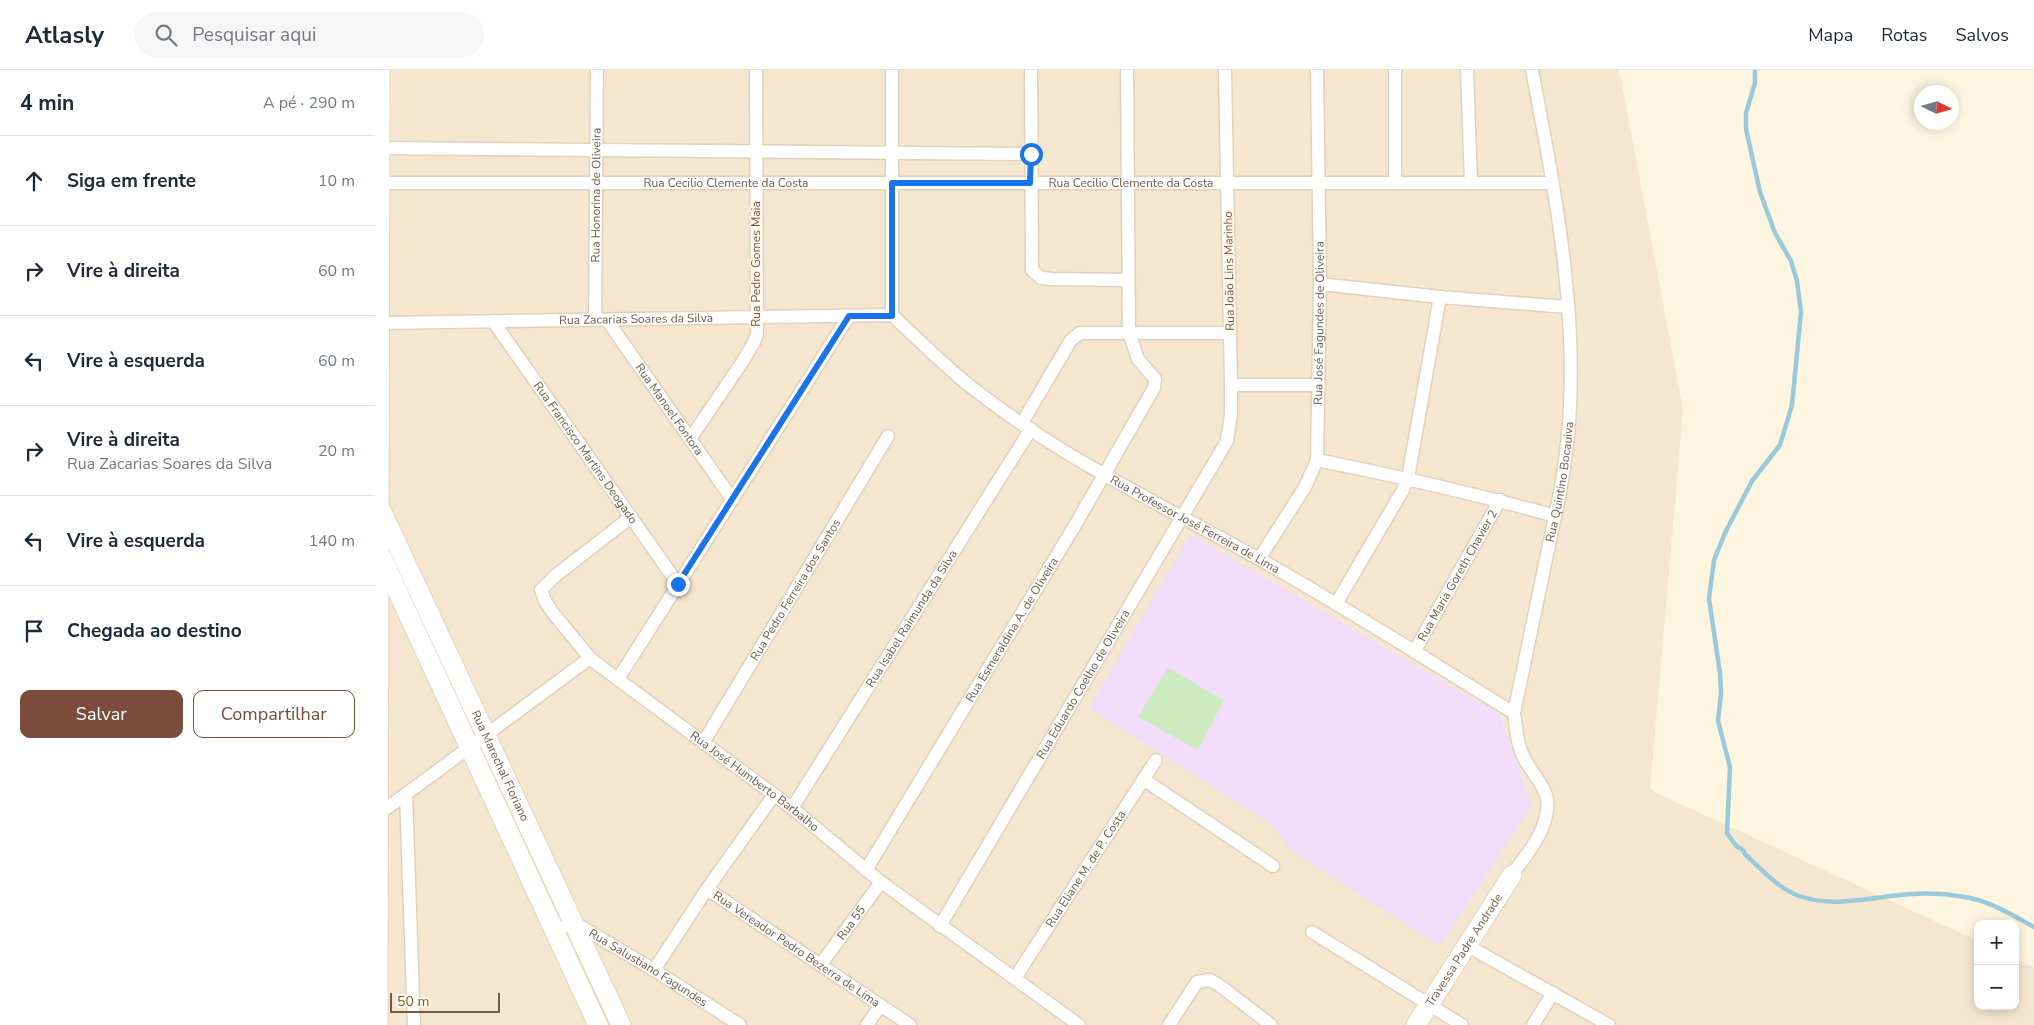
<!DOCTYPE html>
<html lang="pt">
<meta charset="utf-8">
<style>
:root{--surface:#fff;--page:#f6f6f7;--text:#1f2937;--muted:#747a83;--line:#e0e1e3;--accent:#7b4c3b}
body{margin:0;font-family:"Nunito Sans",sans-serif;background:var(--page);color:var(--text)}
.controls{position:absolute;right:15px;bottom:15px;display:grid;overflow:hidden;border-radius:10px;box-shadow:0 2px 12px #0003}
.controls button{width:45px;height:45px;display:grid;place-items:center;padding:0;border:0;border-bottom:1px solid var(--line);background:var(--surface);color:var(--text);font:25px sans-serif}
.compass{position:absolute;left:1539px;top:15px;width:45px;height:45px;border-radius:50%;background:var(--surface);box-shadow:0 2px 12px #0003;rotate:95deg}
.scale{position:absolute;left:15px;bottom:12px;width:110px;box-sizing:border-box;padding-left:5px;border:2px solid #745b47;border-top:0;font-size:14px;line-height:18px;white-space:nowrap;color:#745b47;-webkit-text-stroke:4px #fff8e7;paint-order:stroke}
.stop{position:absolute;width:15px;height:15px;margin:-11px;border:4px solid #1a73e8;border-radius:50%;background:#fff}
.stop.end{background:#1a73e8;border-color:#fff;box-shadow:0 1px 5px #0008}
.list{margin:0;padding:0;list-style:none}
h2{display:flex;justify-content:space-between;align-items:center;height:65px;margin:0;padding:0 20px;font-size:21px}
h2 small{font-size:16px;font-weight:400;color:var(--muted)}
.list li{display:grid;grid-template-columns:32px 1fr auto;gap:15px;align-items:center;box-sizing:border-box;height:90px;padding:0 20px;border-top:1px solid var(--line)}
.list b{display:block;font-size:19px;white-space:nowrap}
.list p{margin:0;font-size:16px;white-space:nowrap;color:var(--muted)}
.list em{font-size:16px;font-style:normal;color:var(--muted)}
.actions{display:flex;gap:10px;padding:15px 20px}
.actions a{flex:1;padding:11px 0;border:1px solid var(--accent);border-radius:10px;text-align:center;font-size:18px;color:var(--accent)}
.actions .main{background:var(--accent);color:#fff}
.icon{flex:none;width:28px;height:28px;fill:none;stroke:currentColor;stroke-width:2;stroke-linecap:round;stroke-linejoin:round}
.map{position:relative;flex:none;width:1659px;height:955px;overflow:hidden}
header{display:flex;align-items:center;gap:30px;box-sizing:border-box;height:70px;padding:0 25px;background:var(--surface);border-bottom:1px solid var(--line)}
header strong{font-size:24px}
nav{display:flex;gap:28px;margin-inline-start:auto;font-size:18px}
.search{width:350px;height:45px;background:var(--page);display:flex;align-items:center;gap:12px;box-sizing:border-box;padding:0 18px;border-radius:28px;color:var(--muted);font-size:19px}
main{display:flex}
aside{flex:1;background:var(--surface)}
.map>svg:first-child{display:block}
.residential{fill:#f5e7cf}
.education{fill:#f1ddf9}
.green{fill:#ccebbf}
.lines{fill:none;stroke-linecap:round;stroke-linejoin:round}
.stream{stroke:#9ac9d9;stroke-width:4.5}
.street-casing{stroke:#e1d1bc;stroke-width:15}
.secondary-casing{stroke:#e6d3ba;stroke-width:21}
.street{stroke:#fff;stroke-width:12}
.secondary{stroke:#fff;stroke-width:19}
.route{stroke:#1a73e8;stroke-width:6}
.labels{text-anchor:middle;stroke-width:4;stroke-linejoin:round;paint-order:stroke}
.street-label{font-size:12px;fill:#745b47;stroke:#fff8e7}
</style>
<header>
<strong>Atlasly</strong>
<div class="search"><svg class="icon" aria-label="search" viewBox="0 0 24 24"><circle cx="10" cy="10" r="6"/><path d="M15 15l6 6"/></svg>Pesquisar aqui</div>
<nav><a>Mapa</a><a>Rotas</a><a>Salvos</a></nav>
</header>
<main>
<aside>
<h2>4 min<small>A pé · 290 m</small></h2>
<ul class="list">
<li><svg class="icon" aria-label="ahead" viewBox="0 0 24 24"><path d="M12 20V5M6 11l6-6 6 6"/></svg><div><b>Siga em frente</b></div><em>10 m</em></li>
<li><svg class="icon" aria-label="right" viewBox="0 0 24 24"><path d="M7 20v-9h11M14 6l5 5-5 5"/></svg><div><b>Vire à direita</b></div><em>60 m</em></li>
<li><svg class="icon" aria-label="left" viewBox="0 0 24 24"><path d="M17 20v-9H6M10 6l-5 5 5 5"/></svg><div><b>Vire à esquerda</b></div><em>60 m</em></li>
<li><svg class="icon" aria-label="right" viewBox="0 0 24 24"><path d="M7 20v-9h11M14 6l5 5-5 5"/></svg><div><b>Vire à direita</b><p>Rua Zacarias Soares da Silva</p></div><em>20 m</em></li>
<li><svg class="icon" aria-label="left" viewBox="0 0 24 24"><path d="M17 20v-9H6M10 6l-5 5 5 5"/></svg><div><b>Vire à esquerda</b></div><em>140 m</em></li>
<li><svg class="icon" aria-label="arrive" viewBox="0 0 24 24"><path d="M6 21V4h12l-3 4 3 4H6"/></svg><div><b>Chegada ao destino</b></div></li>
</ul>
<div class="actions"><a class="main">Salvar</a><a>Compartilhar</a></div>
</aside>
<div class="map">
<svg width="1659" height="955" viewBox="0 0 1659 955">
<rect width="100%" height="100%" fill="#fdf5e0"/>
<polygon class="residential" points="0,0 1242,0 1246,9 1308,340 1275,720 1603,871 1603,936 1640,936 1640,889 1659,897 1659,955 0,955"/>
<polygon class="education" points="815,464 1125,644 1157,735 1065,876 915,780 896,754 714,638"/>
<polygon class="green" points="793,598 849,630 823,680 763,647"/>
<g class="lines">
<path class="stream" d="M1380 0V13L1371 43V59L1385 122 1400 163 1416 191 1422 211 1426 242 1417 335 1405 375 1377 411 1350 463 1339 490 1334 529 1345 603 1346 624 1343 651 1355 697 1352 763 1361 776 1368 780 1370 784C1386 799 1403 818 1424 826 1461 839 1499 826 1537 824 1554 823 1573 824 1590 827 1615 831 1637 845 1659 857"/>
<g class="street-casing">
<g id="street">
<polyline points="517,0 517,245"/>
<polyline points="656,0 657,200 666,208 677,209 753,210"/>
<polyline points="752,0 754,263 855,263"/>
<polyline points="1020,0 1020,113"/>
<polyline points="1092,0 1096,113"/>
<polyline points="5,78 655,84"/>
<path id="s1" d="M5 113H1178"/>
<polyline points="945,214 1065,227 1193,237"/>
<path id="s2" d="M517 245C539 266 561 287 584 307 674 382 782 432 884 489 970 537 1054 591 1139 643"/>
<path id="s3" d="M220 250 222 0"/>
<path id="s4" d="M232 250 357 429"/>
<path id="s5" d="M118 251 303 514"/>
<path id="s6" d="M5 253 517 245"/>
<polyline points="856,315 944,315"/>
<polyline points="315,369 368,291 379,272 382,264 381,0"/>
<path d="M942 390C1022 406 1101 424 1180 446"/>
<path id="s7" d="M256 447 180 506 166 520 170 531 178 543 215 588 225 596 417 738 506 812 704 955"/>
<path id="s8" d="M884 489 930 417 942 390 945 214 942 0"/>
<polyline points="961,534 1028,420 1033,408 1065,227"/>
<path id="s9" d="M1039 582 1125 430"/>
<polyline points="243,609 474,246"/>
<path id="s10" d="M328 673 513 366"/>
<polyline points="768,709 898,796"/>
<polyline points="31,724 39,955"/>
<path id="s11" d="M417 738 656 359"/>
<polyline points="4,744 215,588"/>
<path id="s12" d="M491 800 699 457 779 318 780 309 763 289 754 263H705L696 270 647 353"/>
<path id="s13" d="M1137 805C1148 789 1163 772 1169 753 1180 721 1162 713 1149 688 1142 674 1141 658 1139 643 1150 590 1161 537 1172 484 1179 453 1186 422 1190 391 1208 262 1181 126 1157 0"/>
<path id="s14" d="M332 819 535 955"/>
<path id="s15" d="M565 856 852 371 856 345V315L850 0"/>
<path id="s16" d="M180 861 198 852 279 900 365 955"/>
<polyline points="937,862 1087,955"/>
<polyline points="1091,875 1234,955"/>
<path id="s17" d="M446 894 506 812"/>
<polyline points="279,900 332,819 399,725"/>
<path id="s18" d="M640 908 781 690"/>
<polyline points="492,955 505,936"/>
<polyline points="794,955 822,912 835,910 844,915 896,955"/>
<polyline points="1158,955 1178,923"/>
</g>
</g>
<g class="secondary-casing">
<g id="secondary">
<path id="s19" d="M7 442 246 955"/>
<polyline points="7,488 223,955"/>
<polyline points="3,955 5,0"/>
<path id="s20" d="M1041 955 1137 805"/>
</g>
</g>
<use href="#street" class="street"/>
<use href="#secondary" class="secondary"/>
</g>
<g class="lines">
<polyline class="route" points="303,514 474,246 517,246 517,113 655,113 656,84"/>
</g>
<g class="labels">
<g class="street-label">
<text dy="4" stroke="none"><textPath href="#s1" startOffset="346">Rua Cecilio Clemente da Costa</textPath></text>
<text dy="4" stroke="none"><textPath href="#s1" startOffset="751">Rua Cecilio Clemente da Costa</textPath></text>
<text dy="4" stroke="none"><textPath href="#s3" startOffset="125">Rua Honorina de Oliveira</textPath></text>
<text transform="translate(381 194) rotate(-90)" y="4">Rua Pedro Gomes Maia</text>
<text transform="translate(854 201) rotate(-91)" y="4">Rua João Lins Marinho</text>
<text dy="4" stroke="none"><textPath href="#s6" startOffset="256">Rua Zacarias Soares da Silva</textPath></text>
<text dy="4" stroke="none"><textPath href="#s8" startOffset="252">Rua José Fagundes de Oliveira</textPath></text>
<text dy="4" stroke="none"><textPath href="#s4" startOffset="109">Rua Manoel Fontora</textPath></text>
<text dy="4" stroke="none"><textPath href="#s5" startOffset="161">Rua Francisco Martins Deogado</textPath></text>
<text dy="4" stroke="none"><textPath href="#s13" startOffset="415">Rua Quintino Bocauiva</textPath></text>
<text dy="4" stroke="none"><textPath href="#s2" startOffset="370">Rua Professor José Ferreira de Lima</textPath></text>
<text dy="4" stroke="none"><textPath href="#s9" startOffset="88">Rua Maria Goreth Chavier 2</textPath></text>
<text dy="4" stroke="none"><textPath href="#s10" startOffset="179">Rua Pedro Ferreira dos Santos</textPath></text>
<text dy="4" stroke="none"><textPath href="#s11" startOffset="224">Rua Isabel Raimunda da Silva</textPath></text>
<text dy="4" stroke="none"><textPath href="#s12" startOffset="281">Rua Esmeraldina A. de Oliveira</textPath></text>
<text dy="4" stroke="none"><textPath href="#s15" startOffset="281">Rua Eduardo Coelho de Oliveira</textPath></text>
<text dy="4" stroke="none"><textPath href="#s19" startOffset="280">Rua Marechal Floriano</textPath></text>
<text dy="4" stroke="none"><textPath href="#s7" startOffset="406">Rua José Humberto Barbalho</textPath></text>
<text dy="4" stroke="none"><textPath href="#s18" startOffset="130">Rua Eliane M. de P. Costa</textPath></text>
<text dy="4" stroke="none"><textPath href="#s17" startOffset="51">Rua 55</textPath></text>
<text dy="4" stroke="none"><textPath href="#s14" startOffset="108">Rua Vereador Pedro Bezerra de Lima</textPath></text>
<text dy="4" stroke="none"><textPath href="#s20" startOffset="89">Travessa Padre Andrade</textPath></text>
<text dy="4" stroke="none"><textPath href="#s16" startOffset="108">Rua Salustiano Fagundes</textPath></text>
</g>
</g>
</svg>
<div class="controls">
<button>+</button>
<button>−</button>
</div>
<svg class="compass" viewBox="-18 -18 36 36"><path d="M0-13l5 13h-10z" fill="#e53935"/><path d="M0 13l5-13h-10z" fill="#747a83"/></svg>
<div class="scale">50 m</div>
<div class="stop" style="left:656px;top:84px"></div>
<div class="stop end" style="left:303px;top:514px"></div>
</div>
</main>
